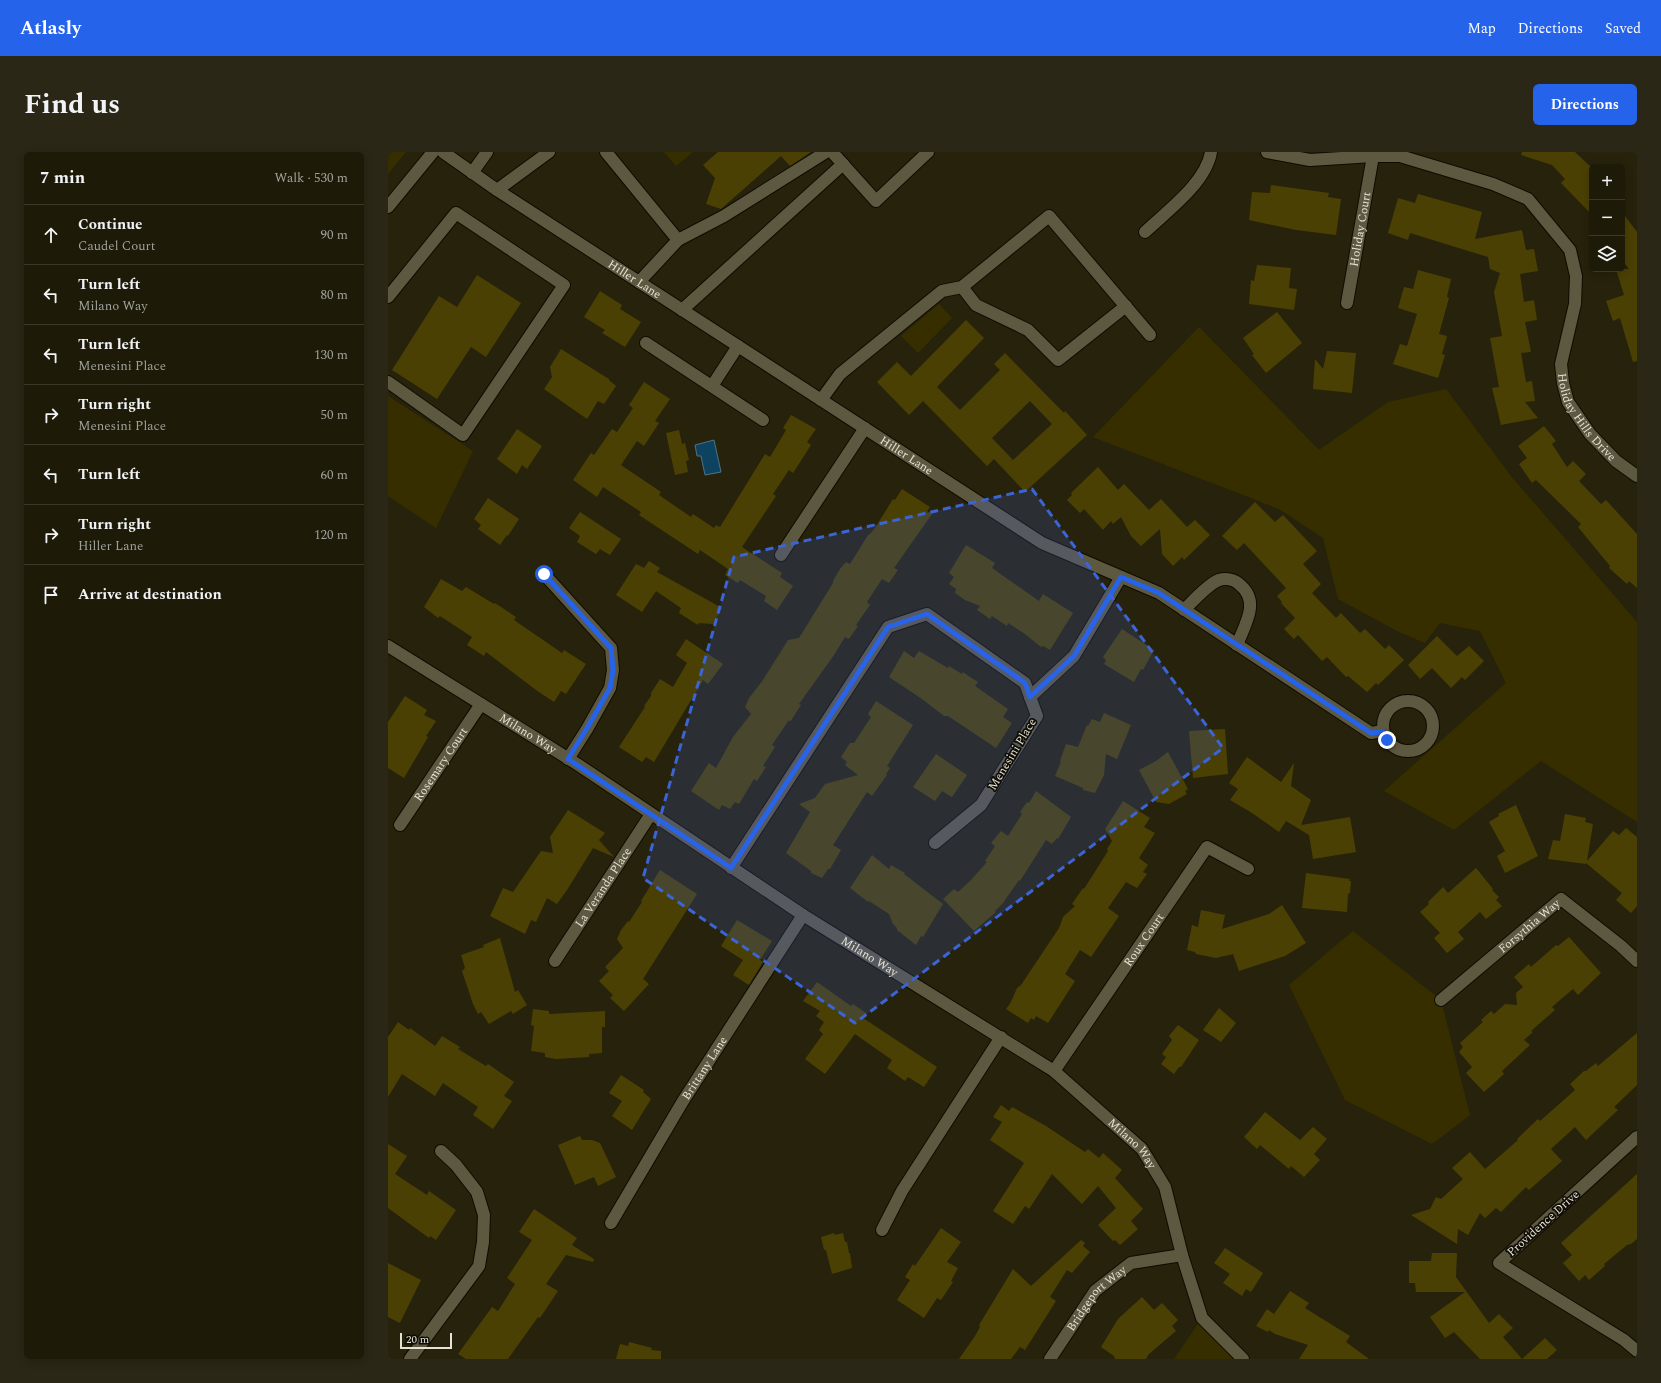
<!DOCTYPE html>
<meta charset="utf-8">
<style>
:root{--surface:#1d1a08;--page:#2a2716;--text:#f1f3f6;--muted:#a0a19c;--line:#3b3829;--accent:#2563eb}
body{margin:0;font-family:Spectral,serif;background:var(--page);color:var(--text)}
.controls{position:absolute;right:12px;top:12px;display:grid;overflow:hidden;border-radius:6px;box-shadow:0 2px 10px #0003}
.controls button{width:36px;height:36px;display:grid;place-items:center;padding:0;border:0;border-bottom:1px solid var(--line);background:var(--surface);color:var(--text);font:20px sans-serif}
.scale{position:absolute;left:12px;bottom:10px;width:52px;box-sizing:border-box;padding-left:4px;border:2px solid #e4e2d4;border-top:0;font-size:11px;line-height:14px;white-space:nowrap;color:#e4e2d4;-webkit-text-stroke:3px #0e0c04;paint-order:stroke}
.stop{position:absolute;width:12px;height:12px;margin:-9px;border:3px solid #2563eb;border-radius:50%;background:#fff}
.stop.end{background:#2563eb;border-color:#fff;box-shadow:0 1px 4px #0008}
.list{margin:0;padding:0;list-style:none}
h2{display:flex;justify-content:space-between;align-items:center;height:52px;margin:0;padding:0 16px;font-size:17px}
h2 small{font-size:13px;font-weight:400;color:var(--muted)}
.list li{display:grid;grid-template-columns:26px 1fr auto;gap:12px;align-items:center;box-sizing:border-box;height:60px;padding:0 16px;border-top:1px solid var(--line)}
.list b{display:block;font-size:15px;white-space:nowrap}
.list p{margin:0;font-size:13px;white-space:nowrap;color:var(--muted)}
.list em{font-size:13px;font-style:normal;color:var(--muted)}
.icon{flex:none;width:22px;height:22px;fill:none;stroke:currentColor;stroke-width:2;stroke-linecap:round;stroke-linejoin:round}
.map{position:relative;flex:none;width:1249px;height:1207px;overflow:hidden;border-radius:6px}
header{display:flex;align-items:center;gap:24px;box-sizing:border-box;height:56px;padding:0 20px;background:var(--accent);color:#fff}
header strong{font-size:19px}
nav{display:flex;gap:22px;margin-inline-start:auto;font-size:14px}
.intro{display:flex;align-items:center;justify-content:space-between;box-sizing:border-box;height:96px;padding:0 24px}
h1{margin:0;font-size:28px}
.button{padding:10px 18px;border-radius:6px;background:var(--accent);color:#fff;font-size:14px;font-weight:700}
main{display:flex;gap:24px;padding:0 24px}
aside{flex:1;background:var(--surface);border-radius:6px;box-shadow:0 2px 10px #0003}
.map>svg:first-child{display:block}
.green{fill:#372e00}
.water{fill:#0d4361;stroke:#4e7384}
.building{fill:#4b4004;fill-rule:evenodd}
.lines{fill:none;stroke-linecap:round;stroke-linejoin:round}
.minor-casing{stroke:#100b00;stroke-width:14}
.minor{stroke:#5d5840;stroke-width:12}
.route{stroke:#2563eb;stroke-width:5}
.marked{fill:#3b64d7;fill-opacity:0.2;stroke:#3b64d7;stroke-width:3;stroke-dasharray:8 5;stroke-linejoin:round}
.labels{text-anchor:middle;stroke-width:3.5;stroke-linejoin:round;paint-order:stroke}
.street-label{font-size:12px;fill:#e4e2d4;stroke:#0e0c04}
</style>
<header>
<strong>Atlasly</strong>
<nav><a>Map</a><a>Directions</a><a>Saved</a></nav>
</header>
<div class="intro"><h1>Find us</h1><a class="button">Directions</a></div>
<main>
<aside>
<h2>7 min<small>Walk · 530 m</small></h2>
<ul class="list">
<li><svg class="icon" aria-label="ahead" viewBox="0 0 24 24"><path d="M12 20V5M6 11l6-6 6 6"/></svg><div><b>Continue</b><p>Caudel Court</p></div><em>90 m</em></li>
<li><svg class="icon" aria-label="left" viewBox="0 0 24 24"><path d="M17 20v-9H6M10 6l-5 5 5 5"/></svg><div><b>Turn left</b><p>Milano Way</p></div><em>80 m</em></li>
<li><svg class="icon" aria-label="left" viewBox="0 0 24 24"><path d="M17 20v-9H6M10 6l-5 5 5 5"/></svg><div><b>Turn left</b><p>Menesini Place</p></div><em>130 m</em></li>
<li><svg class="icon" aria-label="right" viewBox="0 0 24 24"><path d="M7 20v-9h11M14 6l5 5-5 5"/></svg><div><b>Turn right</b><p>Menesini Place</p></div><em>50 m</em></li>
<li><svg class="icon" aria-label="left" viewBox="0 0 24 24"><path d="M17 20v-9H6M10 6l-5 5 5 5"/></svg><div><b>Turn left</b></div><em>60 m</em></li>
<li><svg class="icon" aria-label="right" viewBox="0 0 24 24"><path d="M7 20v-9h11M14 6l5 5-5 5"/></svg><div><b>Turn right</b><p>Hiller Lane</p></div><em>120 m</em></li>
<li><svg class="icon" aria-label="arrive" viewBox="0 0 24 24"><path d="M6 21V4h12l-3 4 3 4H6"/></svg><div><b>Arrive at destination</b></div></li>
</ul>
</aside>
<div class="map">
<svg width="1249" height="1207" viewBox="0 0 1249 1207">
<rect width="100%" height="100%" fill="#27220b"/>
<g class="green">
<polygon points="0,0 18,0 0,22"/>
<polygon points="276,0 305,0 288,14"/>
<polygon points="551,152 564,166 530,201 513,184"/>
<polygon points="811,175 931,298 1000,250 1058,237 1123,324 1249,470 1249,670 1153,609 1066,678 996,639 1118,531 1092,479 1052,471 1037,491 1009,479 950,447 935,386 891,357 705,285"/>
<polygon points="0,244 85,299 48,376 0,344"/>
<polygon points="965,779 1053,848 1082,963 1044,992 957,948 901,833"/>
<polygon points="814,1166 855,1207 786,1207"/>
</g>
<polygon class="water" points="326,288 333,320 317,323 313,304 309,304 307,293"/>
<g class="building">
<polygon points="330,0 423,0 402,14 393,4 333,57 318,52 327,26 315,13"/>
<polygon points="1134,0 1187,0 1204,16 1204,63 1173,31 1177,27 1164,13 1133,3"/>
<polygon points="883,33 941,41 940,45 953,47 948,83 908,78 861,68 864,40 882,41"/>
<polygon points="1030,42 1094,60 1087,87 1134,78 1138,98 1146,97 1150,119 1132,122 1136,150 1146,148 1149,168 1137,170 1143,200 1133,201 1138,230 1144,229 1147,249 1137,250 1150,266 1113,273 1104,236 1111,235 1102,186 1114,184 1106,140 1112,121 1102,117 1100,105 1022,81 1020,88 1000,81 1010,46 1027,51"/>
<polygon points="1234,60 1249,80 1249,209 1245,210 1232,166 1225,169 1218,149 1236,143 1228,117 1241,117 1234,108"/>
<polygon points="869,113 903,116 901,136 909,137 906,158 861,152 863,128 866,129"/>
<polygon points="1030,118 1063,127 1059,145 1061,146 1051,182 1059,184 1054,202 1057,203 1050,226 1005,212 1012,192 1019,194 1029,162 1010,156 1016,135 1025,137"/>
<polygon points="89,123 133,151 98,205 83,195 49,247 4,218 51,144 69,155"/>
<polygon points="212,139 234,153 232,157 253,170 237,195 214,181 217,178 196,165"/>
<polygon points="889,160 914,191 878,221 864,203 866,202 855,186"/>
<path d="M578 168 596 186 549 235 572 258 612 218 606 212 617 201 676 261 677 259 699 283 637 340 606 307 599 314 535 249 521 263 489 230 509 210 523 224ZM642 249 664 272 625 308 604 286Z"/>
<polygon points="173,197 221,227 221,228 228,234 216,252 210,249 199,267 156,237 164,225 162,215"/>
<polygon points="939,199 968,201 964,241 925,237 927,207 935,217"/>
<polygon points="256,230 282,247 267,269 271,271 256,294 249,289 233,313 273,340 271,343 303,365 305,362 326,376 328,373 332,375 377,302 382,305 398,278 395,276 403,263 428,277 419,290 423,293 405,321 401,318 385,342 388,344 354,395 394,421 392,425 405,434 389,458 376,449 378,444 352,428 350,431 337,423 340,417 312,398 310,402 251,363 253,360 215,335 209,345 185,328 203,301 206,303 224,277 229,280 245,256 241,253"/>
<polygon points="1156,274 1168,289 1164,292 1179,315 1185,309 1198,322 1191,329 1213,352 1218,348 1249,382 1249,436 1241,429 1239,432 1221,416 1222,414 1190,375 1193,372 1148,328 1144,331 1131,312 1139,306 1130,294"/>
<polygon points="129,277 154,294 139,317 134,313 129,322 109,307"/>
<polygon points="291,278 294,292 297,291 301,308 298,309 300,320 287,323 278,281"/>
<polygon points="710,315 730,338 736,332 761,358 773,347 799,375 807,368 822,383 796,408 794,405 785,414 774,402 772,377 753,394 743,384 733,365 725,372 723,369 715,378 696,357 692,361 679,348 684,343 683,341"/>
<polygon points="514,337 542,355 539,359 544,362 506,416 510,418 501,431 494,427 479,450 482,453 468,473 470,474 461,487 457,485 446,503 411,552 413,553 402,570 401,568 384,593 387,595 375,614 378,615 369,629 366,627 351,652 347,650 342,657 334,653 331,658 303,639 321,611 328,616 345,585 363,562 357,555 361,546 375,528 400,488 411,486 445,431 445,429 452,417 458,410 462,412 480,383 482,382 487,376 505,347 507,348"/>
<polygon points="100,346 131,367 120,384 119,383 112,393 90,377 93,373 86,367"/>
<polygon points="867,350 887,370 895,363 929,399 915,412 933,432 924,441 948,466 953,461 972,481 977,477 997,497 1001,493 1016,508 990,533 988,531 979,540 960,524 958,525 939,505 934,509 910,483 906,487 896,477 907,466 893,451 894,450 889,444 898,436 856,391 849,398 834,384"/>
<polygon points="192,360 233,387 222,403 212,397 208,402 189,390 192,384 181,376"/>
<polygon points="578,393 607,411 604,416 651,449 655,442 685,461 662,498 655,494 653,495 637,482 620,471 619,474 604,464 602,467 589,458 592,454 577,448 567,441 568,437 561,432 566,425 561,421"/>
<polygon points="261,409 272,416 269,420 334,456 325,472 311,471 310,473 291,461 293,456 268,439 254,460 228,443 248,412 256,416"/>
<polygon points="53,427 74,439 78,435 106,452 107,451 128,465 126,468 174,501 176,498 198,512 178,542 173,539 166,550 148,538 98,500 96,504 79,493 84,485 52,464 50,466 36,455"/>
<polygon points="734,477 766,498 755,518 753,517 746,530 716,512 718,508 715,505"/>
<polygon points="1049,484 1069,504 1081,494 1096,509 1077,528 1074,525 1063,536 1044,516 1032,527 1020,513"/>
<polygon points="298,487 335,512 320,532 315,528 266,610 258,605 254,610 231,595 257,555 256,554 263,544 263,541 272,527 285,535 299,511 288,503"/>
<polygon points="516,499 526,506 531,499 560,516 561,514 574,522 575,520 582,525 590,530 587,534 620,557 615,565 624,571 608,596 560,564 556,564 534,547 501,525"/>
<polygon points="17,544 39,558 36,563 48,569 38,584 40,585 16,626 0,616 0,570"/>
<polygon points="488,549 525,573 499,614 502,616 498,622 499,623 484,644 479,640 445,693 453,698 442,717 440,717 434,726 423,721 423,719 398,701 422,660 411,652 427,646 437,632 470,623 457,613 459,610 453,605 462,591 466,591 483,565 480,562"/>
<polygon points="716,561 743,573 729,607 718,602 716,623 707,641 695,638 695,636 667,624 673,610 672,609 678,592 690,595 699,573 700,574 704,567 712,570"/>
<polygon points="837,577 840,622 805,626 801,579"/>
<polygon points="780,600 800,637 797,639 799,642 781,652 768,650 751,618 768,609"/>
<polygon points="548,602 579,623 564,645 554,639 547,649 525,635"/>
<polygon points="859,605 893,630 906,611 903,634 923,648 913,673 962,665 968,700 925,707 921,683 898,669 891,680 864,661 842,648 850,637 841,631"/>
<polygon points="648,639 683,665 670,687 669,686 664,692 658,688 632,729 631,728 615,751 607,759 608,760 586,779 555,747 566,737 570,740 583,728 599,710 597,709 607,694 603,691 613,679 620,684 634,662 632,660 639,650 641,651"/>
<polygon points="735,649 762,666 756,675 767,681 751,706 760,713 755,720 759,722 749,736 738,730 720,756 731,764 703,805 692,798 677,822 687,829 660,871 648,864 646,868 643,866 640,871 618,857 623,850 629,836 633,833 671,776 675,765 687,754 684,752 695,736 696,737 720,699 719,697 724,689 717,677"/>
<polygon points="1128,653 1150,704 1117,721 1109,704 1117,699 1101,670 1111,664 1110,662"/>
<polygon points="180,658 217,681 211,688 226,705 205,696 179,738 169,752 159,746 148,770 143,768 137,782 102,764 115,736 125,740 153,699 165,701 162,685"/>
<polygon points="1177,662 1198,666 1197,670 1205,672 1199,709 1225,679 1231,683 1238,676 1249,685 1249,754 1243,761 1228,748 1234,741 1198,711 1198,712 1160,707 1165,688 1172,689"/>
<polygon points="484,703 501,717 503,713 517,721 516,722 555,752 535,785 533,784 528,793 509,778 509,776 505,772 501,762 481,749 480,750 462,736"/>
<polygon points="1088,716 1105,737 1104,738 1111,745 1108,748 1114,754 1098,767 1092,760 1070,780 1076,787 1059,801 1046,786 1052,781 1032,760 1041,752 1040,750 1055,735 1060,741"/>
<polygon points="272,718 309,742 255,827 261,832 236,859 222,846 225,843 211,829 221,819 217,815 235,796 229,787 233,778 240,769 241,770 254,750 253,749"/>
<polygon points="918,721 962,727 961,729 963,729 962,741 960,742 959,760 914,756"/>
<polygon points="894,753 918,791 897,804 851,819 845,802 828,806 808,802 807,800 799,798 804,773 810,775 813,758 837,763 834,777 881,762"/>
<polygon points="349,768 384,789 372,808 375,810 361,833 345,823 355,808 333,794"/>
<polygon points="1181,785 1213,821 1190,843 1185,837 1164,855 1167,858 1143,879 1145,880 1136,888 1142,893 1114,919 1116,922 1096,940 1078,921 1084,915 1071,900 1075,895 1072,891 1095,870 1093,868 1103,859 1106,862 1117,852 1129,853 1128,841 1135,835 1126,825 1141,812 1143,815 1168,793 1170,794"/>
<polygon points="112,786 127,840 130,838 139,853 125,862 123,859 101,872 93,860 90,862 85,852 74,819 77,816 73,803 96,795 95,793"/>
<polygon points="429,830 463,854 465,852 478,861 475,866 549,915 536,935 520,925 517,929 499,916 504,908 467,882 437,922 417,907 435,882 431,878 436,870 428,864 432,859 415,849"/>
<polygon points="831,856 848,871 833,890 815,878"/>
<polygon points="145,857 161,859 161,862 217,859 217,875 214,875 214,901 201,902 201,905 168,907 157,905 157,901 143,899 146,874 143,873"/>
<polygon points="10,870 21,878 22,876 47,894 54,884 72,895 70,897 98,914 100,912 126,930 116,944 124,949 105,977 85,963 90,955 55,931 47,944 14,922 0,945 0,885"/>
<polygon points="790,873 811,888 793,915 791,915 786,922 773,912 778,905 774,902 784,888 781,884"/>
<polygon points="1249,881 1249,933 1226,955 1230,958 1198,988 1187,975 1163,997 1174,1009 1141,1038 1138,1035 1113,1060 1108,1056 1097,1066 1092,1061 1080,1083 1070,1077 1069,1092 1023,1063 1042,1057 1048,1045 1053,1047 1075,1027 1064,1016 1082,1000 1097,1017 1130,988 1129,987 1150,967 1152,969 1187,938 1182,932 1196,919 1198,919 1208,911 1210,914"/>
<polygon points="233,923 256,938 255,940 263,947 244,978 224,964 234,949 221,941"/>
<polygon points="613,953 621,959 624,955 658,974 697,1000 700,997 711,1006 715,1001 734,1018 727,1026 755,1057 743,1069 750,1077 732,1093 727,1088 725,1089 710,1073 728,1056 710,1034 694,1052 664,1022 641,1057 637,1054 625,1072 605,1059 636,1011 602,988 614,970 605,965"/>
<polygon points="877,960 912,988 925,975 939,987 926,1002 932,1008 916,1025 903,1014 901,1017 872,993 869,997 856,985"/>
<polygon points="192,984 194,988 204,988 212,991 228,1025 210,1034 206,1025 187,1033 170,993"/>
<polygon points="0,992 19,1004 7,1022 39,1043 41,1039 68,1058 48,1088 42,1084 41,1086 0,1056"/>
<polygon points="1249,1022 1249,1087 1243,1092 1239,1093 1216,1112 1217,1114 1201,1128 1197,1123 1191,1129 1175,1111 1184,1103 1173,1091"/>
<polygon points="146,1057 189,1086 184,1093 206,1107 205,1110 178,1103 158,1132 170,1139 152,1166 150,1165 120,1207 78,1207 70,1202 104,1155 110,1159 127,1132 119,1126 144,1088 131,1080"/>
<polygon points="553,1076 573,1090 559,1110 570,1116 563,1129 565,1130 553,1148 549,1146 536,1166 509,1148 522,1128 517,1125 525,1112 527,1114"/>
<polygon points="446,1081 447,1083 455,1081 457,1090 459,1090 461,1101 462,1101 464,1116 444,1122 438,1098 436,1098 433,1085"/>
<polygon points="693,1088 697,1091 695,1094 702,1100 684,1121 679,1118 662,1145 668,1149 637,1198 632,1195 623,1207 571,1207 587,1184 592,1175 591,1173 625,1117 643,1134"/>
<polygon points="837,1096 875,1121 863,1140 858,1137 854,1144 835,1131 842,1122 826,1111"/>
<polygon points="1044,1101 1069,1101 1068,1125 1101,1171 1111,1162 1125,1176 1115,1185 1134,1207 1157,1186 1169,1198 1159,1207 1092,1207 1066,1180 1057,1186 1042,1165 1077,1140 1028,1140 1027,1131 1021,1131 1021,1109 1043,1109"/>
<polygon points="0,1111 33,1128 12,1171 0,1165"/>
<polygon points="902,1139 921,1151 917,1156 962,1184 958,1190 981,1207 911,1207 920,1193 887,1182 881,1178 880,1180 868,1174 879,1157 886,1162"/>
<polygon points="754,1145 766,1158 774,1151 790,1168 784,1174 788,1179 761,1202 758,1207 727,1207 726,1204 713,1195 730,1167"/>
<polygon points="241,1190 264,1196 263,1198 273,1199 273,1207 228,1207 232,1192 240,1194"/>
</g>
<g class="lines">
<g class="minor-casing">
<g id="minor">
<path id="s1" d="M55 0 109 38 654 391 771 441 983 581 995 579"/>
<polyline points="218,0 290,88"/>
<polyline points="444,0 488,49 540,0"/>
<path id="s2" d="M879 0 922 8 985 4H1012L1105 32 1140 47 1182 98 1188 124 1187 152 1173 212 1175 231 1180 250 1202 282 1228 309 1249 324"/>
<polyline points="84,21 99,0"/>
<polyline points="109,38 161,0"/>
<polyline points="0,55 45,0"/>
<path d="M757 80C779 59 818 31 823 0"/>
<polyline points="251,130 290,88 336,64 438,0"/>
<polyline points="574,135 588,153 640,178 670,208 738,154"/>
<polyline points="0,145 68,61 176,133 75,283 0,230"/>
<path id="s3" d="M959 151 985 4"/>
<polyline points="294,158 455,12"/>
<polyline points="258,191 375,268"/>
<polyline points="324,234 350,194"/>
<polyline points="433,248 452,222 554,139 574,135 661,64 762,183"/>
<polyline points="393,403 477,276"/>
<polyline points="156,422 223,496 225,518 222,536 199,577 180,607"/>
<path d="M796 458C804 450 820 432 831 428 837 426 846 427 851 432 873 449 857 472 849 493"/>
<path id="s4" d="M0 494 189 612 415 763 666 919 754 997 777 1035 794 1103 814 1166 855 1207"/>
<polyline points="642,545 686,504 733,425"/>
<circle cx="1020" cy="574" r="25"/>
<path id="s5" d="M12 673 93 552"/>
<polyline points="343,716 500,475 539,462 637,531 649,564 593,653 547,691"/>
<path id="s6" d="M167 809 263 662"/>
<path id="s7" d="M1053 848 1173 747 1233 794 1249 809"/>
<path id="s8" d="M666 919 819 695 860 717"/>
<polyline points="1249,985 1111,1111 1236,1188 1249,1199"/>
<path id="s9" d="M223 1071 295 949 415 763"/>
<polyline points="494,1078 514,1039 613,885"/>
<polyline points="22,1207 91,1114 95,1090 96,1063 89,1040 68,1013 53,999"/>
<path id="s10" d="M662 1207 707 1139 743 1111 794 1103"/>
</g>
</g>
<use href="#minor" class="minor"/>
</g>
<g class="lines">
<polyline class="route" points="156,422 223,496 225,518 222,536 199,576 180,607 343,716 500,475 539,462 637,531 642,545 686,504 733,425 771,441 983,581 995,580 999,588"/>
</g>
<path class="marked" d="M644 337 835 596 467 871 255 726 346 405Z"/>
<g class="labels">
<g class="street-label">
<text dy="4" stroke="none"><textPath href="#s3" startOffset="75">Holiday Court</textPath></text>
<text dy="4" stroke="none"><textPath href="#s1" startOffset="230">Hiller Lane</textPath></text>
<text dy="4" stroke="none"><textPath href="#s2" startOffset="512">Holiday Hills Drive</textPath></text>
<text dy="4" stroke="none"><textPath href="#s1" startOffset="554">Hiller Lane</textPath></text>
<text dy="4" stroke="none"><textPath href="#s4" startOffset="165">Milano Way</textPath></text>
<text transform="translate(624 602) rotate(-59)" y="4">Menesini Place</text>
<text dy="4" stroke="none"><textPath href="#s5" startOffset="73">Rosemary Court</textPath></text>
<text dy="4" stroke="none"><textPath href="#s6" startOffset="88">La Veranda Place</textPath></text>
<text dy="4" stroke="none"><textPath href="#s7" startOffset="115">Forsythia Way</textPath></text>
<text dy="4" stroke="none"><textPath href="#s8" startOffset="159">Roux Court</textPath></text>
<text dy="4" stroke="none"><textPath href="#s4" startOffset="573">Milano Way</textPath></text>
<text dy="4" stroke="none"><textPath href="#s9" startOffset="181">Brittany Lane</textPath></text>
<text dy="4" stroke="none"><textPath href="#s4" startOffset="897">Milano Way</textPath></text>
<text transform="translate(1155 1071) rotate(-42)" y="4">Providence Drive</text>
<text dy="4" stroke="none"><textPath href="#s10" startOffset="77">Bridgeport Way</textPath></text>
</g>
</g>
</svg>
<div class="controls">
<button>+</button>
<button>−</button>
<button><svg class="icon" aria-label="layers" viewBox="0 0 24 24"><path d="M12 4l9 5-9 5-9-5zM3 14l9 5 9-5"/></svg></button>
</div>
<div class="scale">20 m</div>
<div class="stop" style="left:156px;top:422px"></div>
<div class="stop end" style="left:999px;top:588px"></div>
</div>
</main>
